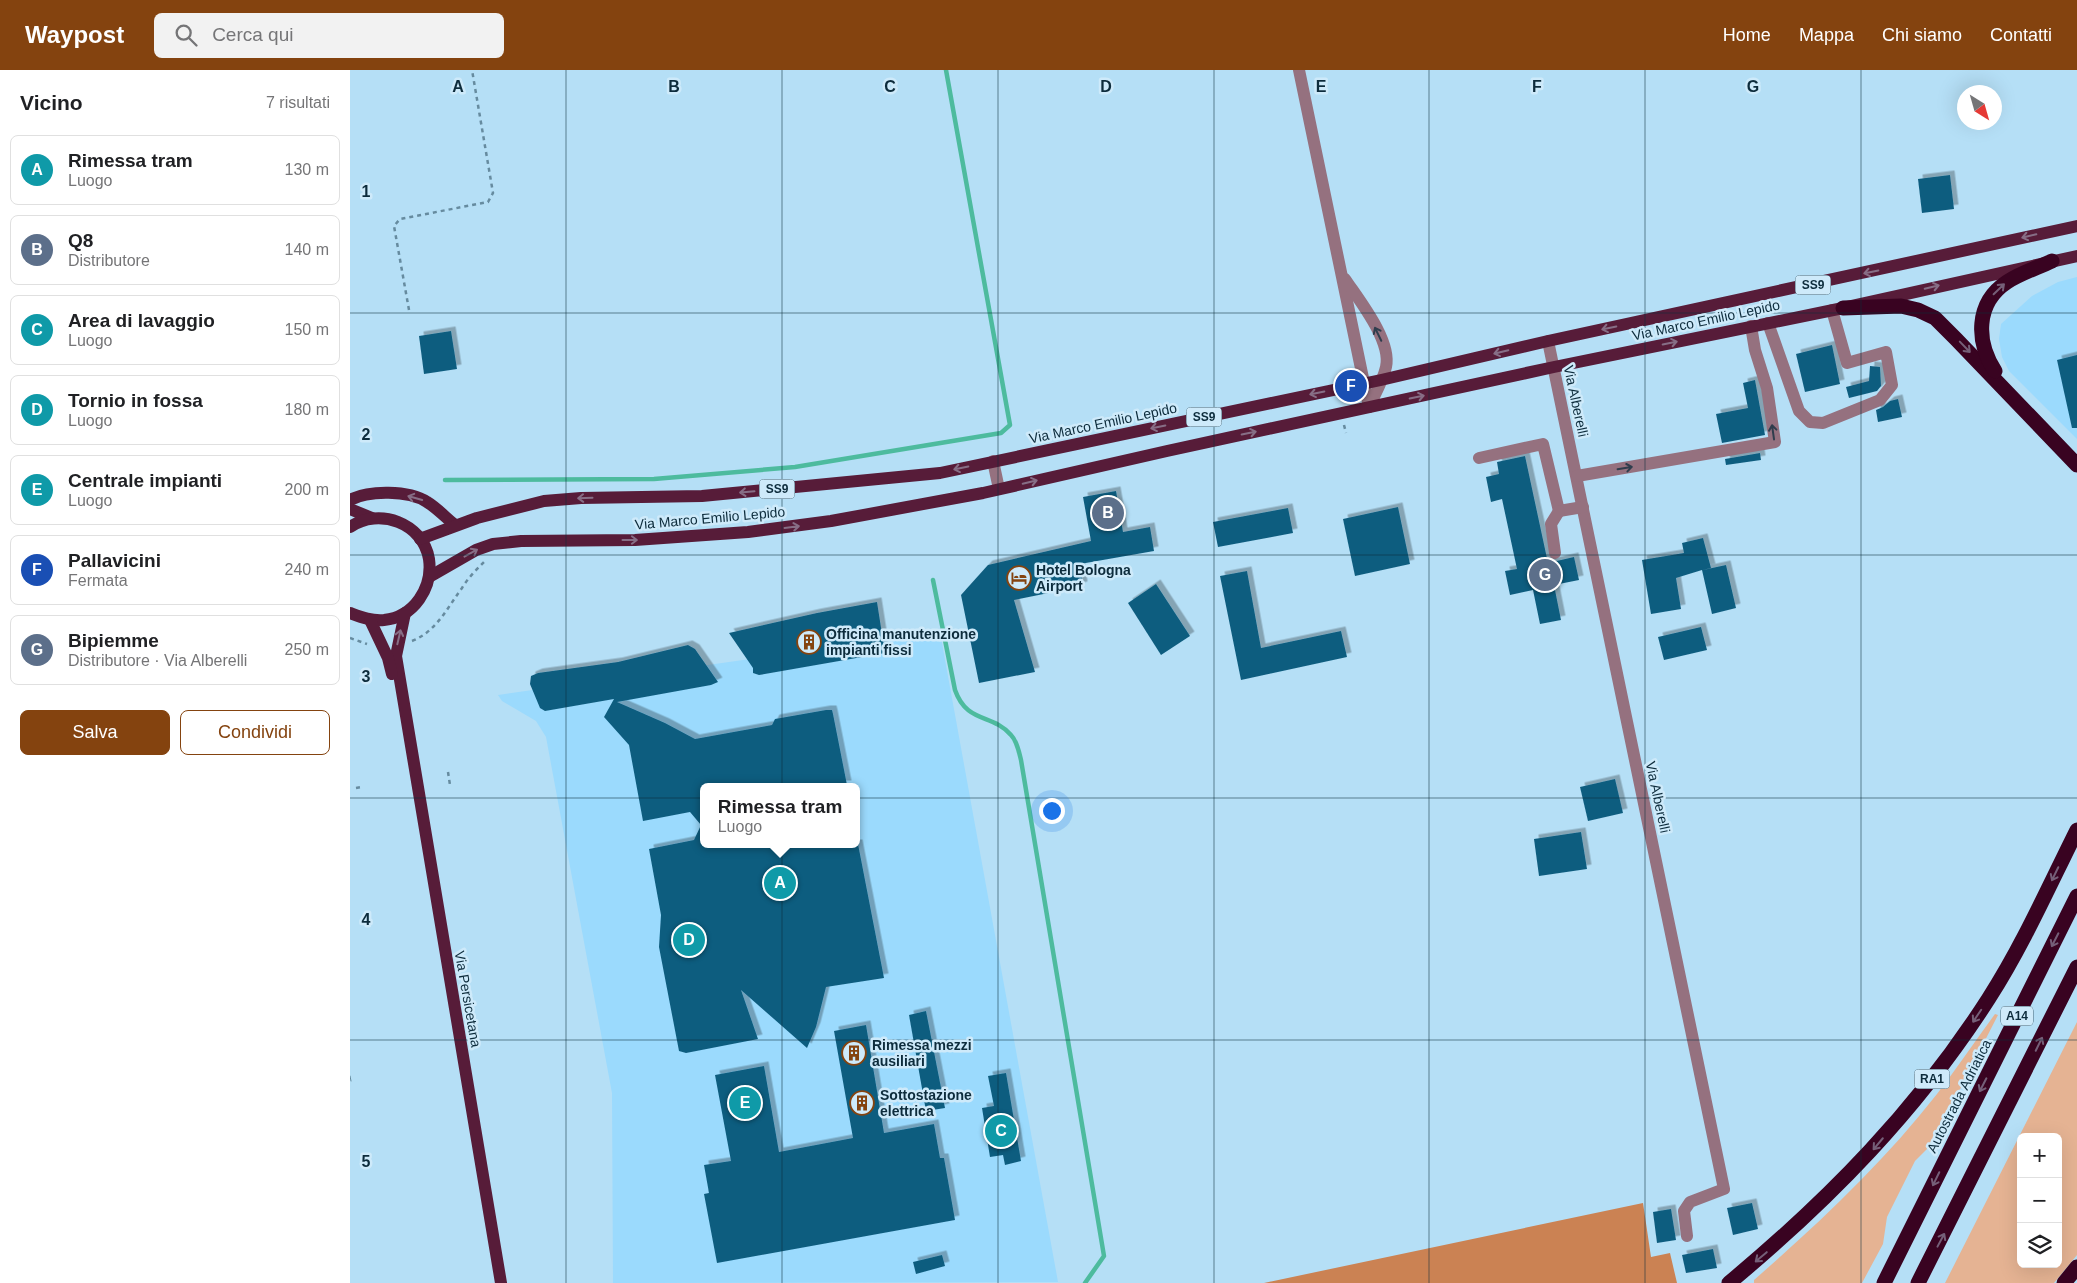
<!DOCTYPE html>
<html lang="it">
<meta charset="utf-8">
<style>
:root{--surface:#fff;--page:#f2f2f2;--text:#202124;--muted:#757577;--line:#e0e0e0;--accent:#84430f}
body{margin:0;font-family:Arial,sans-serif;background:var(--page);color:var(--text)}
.controls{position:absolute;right:15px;bottom:15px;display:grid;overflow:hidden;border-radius:8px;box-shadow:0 5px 20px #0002}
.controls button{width:45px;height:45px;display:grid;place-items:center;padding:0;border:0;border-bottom:1px solid var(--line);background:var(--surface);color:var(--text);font:25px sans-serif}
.compass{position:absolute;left:1607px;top:15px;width:45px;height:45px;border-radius:50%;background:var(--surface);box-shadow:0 5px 20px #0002;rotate:143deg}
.you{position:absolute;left:701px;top:740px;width:18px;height:18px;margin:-12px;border:4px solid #fff;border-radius:50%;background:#1a73e8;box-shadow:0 0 0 8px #1a73e833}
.badge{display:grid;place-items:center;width:32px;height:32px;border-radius:50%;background:var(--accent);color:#fff;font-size:16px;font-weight:700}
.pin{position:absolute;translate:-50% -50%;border:2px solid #fff;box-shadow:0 1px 5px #0006}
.popup{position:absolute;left:350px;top:713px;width:160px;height:65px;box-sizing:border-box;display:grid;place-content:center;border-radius:8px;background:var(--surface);filter:drop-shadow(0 1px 4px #0005);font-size:16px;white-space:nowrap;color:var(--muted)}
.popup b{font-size:19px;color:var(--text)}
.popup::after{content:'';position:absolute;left:50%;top:100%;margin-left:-10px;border:10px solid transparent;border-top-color:var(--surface)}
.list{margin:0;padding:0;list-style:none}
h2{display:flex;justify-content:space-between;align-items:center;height:65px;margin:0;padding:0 20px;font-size:21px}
h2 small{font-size:16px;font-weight:400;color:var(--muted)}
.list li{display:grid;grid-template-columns:32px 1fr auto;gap:15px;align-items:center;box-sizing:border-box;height:70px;margin:0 10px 10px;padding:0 10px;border:1px solid var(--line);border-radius:8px}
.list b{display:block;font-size:19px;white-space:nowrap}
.list p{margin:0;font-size:16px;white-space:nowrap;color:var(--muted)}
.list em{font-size:16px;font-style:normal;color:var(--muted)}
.actions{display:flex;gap:10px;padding:15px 20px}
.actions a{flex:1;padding:11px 0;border:1px solid var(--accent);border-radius:8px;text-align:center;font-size:18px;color:var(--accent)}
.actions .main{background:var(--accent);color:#fff}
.icon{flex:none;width:28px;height:28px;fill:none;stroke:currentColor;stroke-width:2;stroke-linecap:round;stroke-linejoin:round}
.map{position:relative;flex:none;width:1727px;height:1213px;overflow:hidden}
header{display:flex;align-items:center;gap:30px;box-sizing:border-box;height:70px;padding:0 25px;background:var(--accent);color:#fff}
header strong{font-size:24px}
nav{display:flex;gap:28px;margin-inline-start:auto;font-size:18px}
.search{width:350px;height:45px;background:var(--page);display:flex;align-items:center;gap:12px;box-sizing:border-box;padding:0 18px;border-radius:8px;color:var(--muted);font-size:19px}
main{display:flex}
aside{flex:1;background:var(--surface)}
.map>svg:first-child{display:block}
.built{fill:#9bdafd;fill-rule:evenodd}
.green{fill:#e5b393;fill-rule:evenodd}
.forest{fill:#cb8253}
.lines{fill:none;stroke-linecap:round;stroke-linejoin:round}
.stream{stroke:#4dbb9e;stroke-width:4.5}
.building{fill:#105d7f;filter:url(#shadow)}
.path{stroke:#668b9f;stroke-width:2.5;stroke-dasharray:4 4;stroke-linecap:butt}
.minor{stroke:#95717f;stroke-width:12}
.major{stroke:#571c39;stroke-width:12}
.highway{stroke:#390321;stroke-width:15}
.tram{stroke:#658a9d;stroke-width:1}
.oneway{stroke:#876e86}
.oneway2{stroke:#755f78}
.oneway3{stroke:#2f3d4d}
.grid{fill:none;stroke:#0d2c3c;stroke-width:1;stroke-opacity:0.55}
.labels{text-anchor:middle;stroke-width:5;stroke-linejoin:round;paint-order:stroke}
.shield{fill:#ceeafa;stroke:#476575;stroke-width:1}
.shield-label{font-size:12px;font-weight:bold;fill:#0d2c3c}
.street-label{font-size:14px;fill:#0d2c3c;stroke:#ceeafa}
.poi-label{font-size:14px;font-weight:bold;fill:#0d2c3c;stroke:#ceeafa;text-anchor:start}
.grid-label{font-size:16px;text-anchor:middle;font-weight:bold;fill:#0d2c3c;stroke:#ceeafa;stroke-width:5;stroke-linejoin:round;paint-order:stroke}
</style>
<header>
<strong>Waypost</strong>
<div class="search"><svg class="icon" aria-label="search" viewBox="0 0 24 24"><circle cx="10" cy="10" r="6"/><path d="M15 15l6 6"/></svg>Cerca qui</div>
<nav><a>Home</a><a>Mappa</a><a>Chi siamo</a><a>Contatti</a></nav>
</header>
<main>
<aside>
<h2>Vicino<small>7 risultati</small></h2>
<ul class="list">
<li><span class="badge" style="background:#0f9aa8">A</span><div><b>Rimessa tram</b><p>Luogo</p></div><em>130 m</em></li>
<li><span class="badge" style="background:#5c6f8a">B</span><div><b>Q8</b><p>Distributore</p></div><em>140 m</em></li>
<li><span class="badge" style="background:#0f9aa8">C</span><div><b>Area di lavaggio</b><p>Luogo</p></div><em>150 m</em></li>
<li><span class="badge" style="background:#0f9aa8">D</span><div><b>Tornio in fossa</b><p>Luogo</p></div><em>180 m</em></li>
<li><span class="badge" style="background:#0f9aa8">E</span><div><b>Centrale impianti</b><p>Luogo</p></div><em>200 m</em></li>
<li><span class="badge" style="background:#1a4fb4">F</span><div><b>Pallavicini</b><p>Fermata</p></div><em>240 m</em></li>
<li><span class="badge" style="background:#5c6f8a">G</span><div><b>Bipiemme</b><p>Distributore · Via Alberelli</p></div><em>250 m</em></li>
</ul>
<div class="actions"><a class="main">Salva</a><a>Condividi</a></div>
</aside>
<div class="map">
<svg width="1727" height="1213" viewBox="0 0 1727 1213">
<defs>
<filter id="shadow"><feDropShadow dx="4.5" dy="-4.5" stdDeviation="0" flood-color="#0004"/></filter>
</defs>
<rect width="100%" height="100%" fill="#b5dff6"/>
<g class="built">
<polygon points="1727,207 1727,369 1659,301 1652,287 1649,269 1651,254 1682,226 1708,212"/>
<path d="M590 562 708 1212 263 1213 262 1023 196 667 186 651 152 631 148 625ZM354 717H506V774H354Z"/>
</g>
<g class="green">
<path d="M1645 944 1648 945 1582 1074 1565 1091 1537 1147 1533 1174 1512 1213H1404V1210C1469 1153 1533 1093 1587 1024 1607 998 1626 970 1645 944Z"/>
<path d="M1727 952V1185L1704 1213H1595ZM1671 1067H1708V1194H1671Z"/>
</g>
<polygon class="forest" points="1293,1133 1301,1187 1320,1183 1327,1213 914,1213"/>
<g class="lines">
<g class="stream">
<polyline points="95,410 304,409 445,397 651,363 660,355 596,0"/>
<path d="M583 510 605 620C617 654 642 643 661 665 667 671 669 682 671 690L754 1186 735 1213"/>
</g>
</g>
<g class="building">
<polygon points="1600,105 1604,139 1572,143 1568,109"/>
<polygon points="101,261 107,299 74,304 69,266"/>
<polygon points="1482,275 1490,314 1455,322 1446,284"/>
<polygon points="1727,285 1727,358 1722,358 1707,290"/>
<polygon points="1520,296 1530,297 1531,316 1527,321 1499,328 1496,317 1519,311"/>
<polygon points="1405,310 1415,365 1372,373 1366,344 1398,338 1393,313"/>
<polygon points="1548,329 1552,347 1528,352 1526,340 1533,337 1540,331"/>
<polygon points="1410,383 1411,390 1376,395 1375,389"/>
<polygon points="1175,386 1198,493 1224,487 1229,510 1204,515 1211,550 1190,554 1183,520 1160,525 1155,501 1167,499 1152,429 1141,432 1136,407 1149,404 1147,392"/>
<polygon points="766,421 773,462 800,457 804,481 730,494 733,516 664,530 685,602 629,613 611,525 638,495 741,471 733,427"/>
<polygon points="1048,437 1060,494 1005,506 993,449"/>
<polygon points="938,438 943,463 868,477 863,452"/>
<polygon points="1353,468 1361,498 1353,500 1376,495 1386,538 1362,544 1352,500 1326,508 1331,539 1301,544 1292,490 1334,483 1332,473"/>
<polygon points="897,501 911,578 991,561 997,587 891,610 870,506"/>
<polygon points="806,514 840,566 811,585 778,533"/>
<polygon points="527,532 535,583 409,605 403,603 403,598 379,563 467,543"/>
<polygon points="1351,557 1357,580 1314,590 1308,567"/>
<polygon points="338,575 345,579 368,612 361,615 267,632 315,653 345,669 422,655 425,649 476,640 482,640 483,644 497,715 354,717 354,774 508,774 534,908 476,917 466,957 457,978 391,920 408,969 336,983 329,981 309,877 311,845 299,779 344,770 351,755 340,742 293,751 279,675 254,647 264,629 195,641 190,638 180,614 181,606 188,603 268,592"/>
<polygon points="1265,709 1273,743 1238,751 1230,717"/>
<polygon points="1231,762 1237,799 1189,806 1184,769"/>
<polygon points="576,941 595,1038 576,1041 559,945"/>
<polygon points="516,955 534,1063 584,1054 590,1088 594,1088 605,1150 367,1193 354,1124 359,1123 354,1095 381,1091 365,1005 414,996 429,1082 503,1068 484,961"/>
<polygon points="656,1003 671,1091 655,1095 653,1085 640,1087 632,1038 644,1036 638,1006"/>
<polygon points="1402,1133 1408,1159 1383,1165 1377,1138"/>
<polygon points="1321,1139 1326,1170 1307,1173 1303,1142"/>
<polygon points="1363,1179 1367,1198 1336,1203 1332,1185"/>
<polygon points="592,1185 595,1196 566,1204 563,1192"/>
</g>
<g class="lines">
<g class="path">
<polyline points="59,240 44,156 50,149 138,132 143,123 122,0"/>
<polyline points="994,355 996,363"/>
<polyline points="0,568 17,574"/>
<path d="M62 571C87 561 97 538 112 518 118 508 127 499 135 491"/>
<polyline points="98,702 100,715"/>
<polyline points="6,718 12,717"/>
</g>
<g class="minor">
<polyline points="949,0 1019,337"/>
<path d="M995 209C1009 230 1042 271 1036 297 1033 311 1025 324 1019 337"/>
<polyline points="1418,253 1449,341 1460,352 1473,353 1530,330 1542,315 1536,282 1497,293 1482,240"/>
<polyline points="1198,271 1374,1119 1340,1132 1334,1141 1337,1166"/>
<polyline points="1129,388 1193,374 1209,441 1233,437"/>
<polyline points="643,391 649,419"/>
<polyline points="1227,406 1425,372 1417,318 1405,280 1401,256"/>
<polyline points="1205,483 1201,454 1209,441"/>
</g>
<g class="major">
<path d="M0 430C18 420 59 420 77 432 87 438 96 448 105 455"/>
<polyline points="0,439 22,448"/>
<path d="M0 457C29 437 73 453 79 489 83 518 64 547 34 550 21 551 11 547 0 543"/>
<polyline points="70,469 127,448 194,431 231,428 352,426 590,403 1031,310 1198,271 1727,156"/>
<polyline points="79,507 126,480 143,474 171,471 285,470 398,462 481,451 633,423 817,381 1204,297 1493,238 1727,186"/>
<polyline points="55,543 46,586 151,1213"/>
<polyline points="20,550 38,588 42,604"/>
</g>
<g class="highway">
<polyline points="1493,238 1551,236 1568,240 1585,248 1606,269 1727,395"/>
<path d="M1645 301C1626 272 1625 233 1657 212 1671 203 1687 198 1702 191"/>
<path d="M1379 1213C1480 1129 1568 1039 1639 928 1673 875 1699 816 1727 760"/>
<polyline points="1534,1213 1727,826"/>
<polyline points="1568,1213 1727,897"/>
<polyline points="1714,1213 1727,1197"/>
</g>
<polyline class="tram" points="0,1006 1,1011"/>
</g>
<defs><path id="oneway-shaft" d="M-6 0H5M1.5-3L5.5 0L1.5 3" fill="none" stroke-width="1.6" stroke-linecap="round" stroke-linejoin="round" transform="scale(1.25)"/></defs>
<g class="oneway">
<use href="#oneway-shaft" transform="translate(1679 166) rotate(167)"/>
<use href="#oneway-shaft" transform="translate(1521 202) rotate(168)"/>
<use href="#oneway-shaft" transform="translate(1582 217) rotate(-13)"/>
<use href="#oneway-shaft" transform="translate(1259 258) rotate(168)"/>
<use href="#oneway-shaft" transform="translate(1320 273) rotate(-12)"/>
<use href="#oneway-shaft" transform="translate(1151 282) rotate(167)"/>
<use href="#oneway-shaft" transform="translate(967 323) rotate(168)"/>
<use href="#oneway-shaft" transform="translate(1067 327) rotate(-12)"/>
<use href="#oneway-shaft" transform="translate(808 357) rotate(168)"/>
<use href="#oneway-shaft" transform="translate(899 363) rotate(-12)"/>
<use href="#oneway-shaft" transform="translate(611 398) rotate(168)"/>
<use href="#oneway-shaft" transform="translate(680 412) rotate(-13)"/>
<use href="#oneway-shaft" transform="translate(397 422) rotate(175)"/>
<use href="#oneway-shaft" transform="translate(65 428) rotate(-164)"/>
<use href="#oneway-shaft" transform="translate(235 428) rotate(178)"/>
<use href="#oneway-shaft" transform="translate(442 457) rotate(-7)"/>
<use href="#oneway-shaft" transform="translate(280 470)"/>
<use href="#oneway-shaft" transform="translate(121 483) rotate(-29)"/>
<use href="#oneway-shaft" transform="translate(49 567) rotate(-77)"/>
</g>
<g class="oneway2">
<use href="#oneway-shaft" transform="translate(1649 219) rotate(-44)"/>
<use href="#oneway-shaft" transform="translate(1615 277) rotate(46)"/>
<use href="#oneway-shaft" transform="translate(1705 804) rotate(116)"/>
<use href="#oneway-shaft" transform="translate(1705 870) rotate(117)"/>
<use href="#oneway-shaft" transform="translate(1627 946) rotate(124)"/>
<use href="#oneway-shaft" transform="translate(1689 974) rotate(-64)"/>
<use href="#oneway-shaft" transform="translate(1633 1015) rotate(117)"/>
<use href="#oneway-shaft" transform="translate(1528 1074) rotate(130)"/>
<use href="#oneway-shaft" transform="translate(1586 1109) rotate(116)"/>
<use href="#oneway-shaft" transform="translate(1591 1170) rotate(-62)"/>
<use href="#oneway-shaft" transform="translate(1411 1187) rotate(140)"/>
</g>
<g class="oneway3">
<use href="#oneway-shaft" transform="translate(1028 264) rotate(-116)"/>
<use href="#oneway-shaft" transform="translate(1423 362) rotate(-98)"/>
<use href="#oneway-shaft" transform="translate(1275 398) rotate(-9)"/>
</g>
<path class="grid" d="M216 0V1213M432 0V1213M648 0V1213M864 0V1213M1079 0V1213M1295 0V1213M1511 0V1213M0 243H1727M0 485H1727M0 728H1727M0 970H1727"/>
<defs>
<g id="hotel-ring" transform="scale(1.25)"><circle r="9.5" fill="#ceeafa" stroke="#84430f" stroke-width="1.5"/><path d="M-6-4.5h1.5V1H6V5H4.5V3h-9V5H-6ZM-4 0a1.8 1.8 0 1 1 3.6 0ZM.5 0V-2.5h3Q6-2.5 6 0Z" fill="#84430f"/></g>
<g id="building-ring" transform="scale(1.25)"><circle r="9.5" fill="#ceeafa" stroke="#84430f" stroke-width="1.5"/><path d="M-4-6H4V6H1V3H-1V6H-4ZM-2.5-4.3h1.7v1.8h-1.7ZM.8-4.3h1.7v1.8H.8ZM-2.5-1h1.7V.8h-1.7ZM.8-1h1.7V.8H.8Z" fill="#84430f"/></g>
</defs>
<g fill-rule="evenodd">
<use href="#hotel-ring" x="669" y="508"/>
<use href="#building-ring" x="459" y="572"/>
<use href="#building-ring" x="504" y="983"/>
<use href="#building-ring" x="512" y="1033"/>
</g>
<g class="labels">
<g class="shield">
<rect x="1445.5" y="205.5" width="35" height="19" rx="4"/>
<rect x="836.5" y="337.5" width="35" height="19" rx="4"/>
<rect x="409.5" y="409.5" width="35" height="19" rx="4"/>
<rect x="1651" y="936.5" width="32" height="19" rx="4"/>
<rect x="1564.5" y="999.5" width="35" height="19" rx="4"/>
</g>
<g class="shield-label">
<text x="1463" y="219">SS9</text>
<text x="854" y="351">SS9</text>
<text x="427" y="423">SS9</text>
<text x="1667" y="950">A14</text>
<text x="1582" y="1013">RA1</text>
</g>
<g class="street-label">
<text transform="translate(1356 250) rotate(-12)" y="5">Via Marco Emilio Lepido</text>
<text transform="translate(1226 331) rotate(78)" y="5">Via Alberelli</text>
<text transform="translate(753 353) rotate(-12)" y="5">Via Marco Emilio Lepido</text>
<text transform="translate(360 448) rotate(-5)" y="5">Via Marco Emilio Lepido</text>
<text transform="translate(1308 727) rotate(78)" y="5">Via Alberelli</text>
<text transform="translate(118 929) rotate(80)" y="5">Via Persicetana</text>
<text transform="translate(1609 1026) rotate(-63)" y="5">Autostrada Adriatica</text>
</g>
<g class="poi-label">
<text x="686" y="505">Hotel Bologna<tspan x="686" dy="16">Airport</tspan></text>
<text x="476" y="569">Officina manutenzione<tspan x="476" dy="16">impianti fissi</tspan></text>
<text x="522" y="980">Rimessa mezzi<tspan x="522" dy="16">ausiliari</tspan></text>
<text x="530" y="1030">Sottostazione<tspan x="530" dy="16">elettrica</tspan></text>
</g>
</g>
<g class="grid-label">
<text x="108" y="22">A</text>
<text x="324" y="22">B</text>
<text x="540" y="22">C</text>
<text x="756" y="22">D</text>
<text x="971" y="22">E</text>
<text x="1187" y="22">F</text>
<text x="1403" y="22">G</text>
<text x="16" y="127">1</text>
<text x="16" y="370">2</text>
<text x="16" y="612">3</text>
<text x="16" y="855">4</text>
<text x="16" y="1097">5</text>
</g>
</svg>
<div class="controls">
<button>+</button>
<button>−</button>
<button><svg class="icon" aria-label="layers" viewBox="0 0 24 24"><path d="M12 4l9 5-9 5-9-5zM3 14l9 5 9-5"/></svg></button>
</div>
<svg class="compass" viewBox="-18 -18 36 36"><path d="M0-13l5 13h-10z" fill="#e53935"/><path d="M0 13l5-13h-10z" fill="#757577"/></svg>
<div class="you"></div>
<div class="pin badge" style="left:430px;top:813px;background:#0f9aa8">A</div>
<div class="popup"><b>Rimessa tram</b>Luogo</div>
<div class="pin badge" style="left:758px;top:443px;background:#5c6f8a">B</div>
<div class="pin badge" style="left:651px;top:1061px;background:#0f9aa8">C</div>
<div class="pin badge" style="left:339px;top:870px;background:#0f9aa8">D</div>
<div class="pin badge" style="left:395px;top:1033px;background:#0f9aa8">E</div>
<div class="pin badge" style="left:1001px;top:316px;background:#1a4fb4">F</div>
<div class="pin badge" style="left:1195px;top:505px;background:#5c6f8a">G</div>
</div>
</main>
